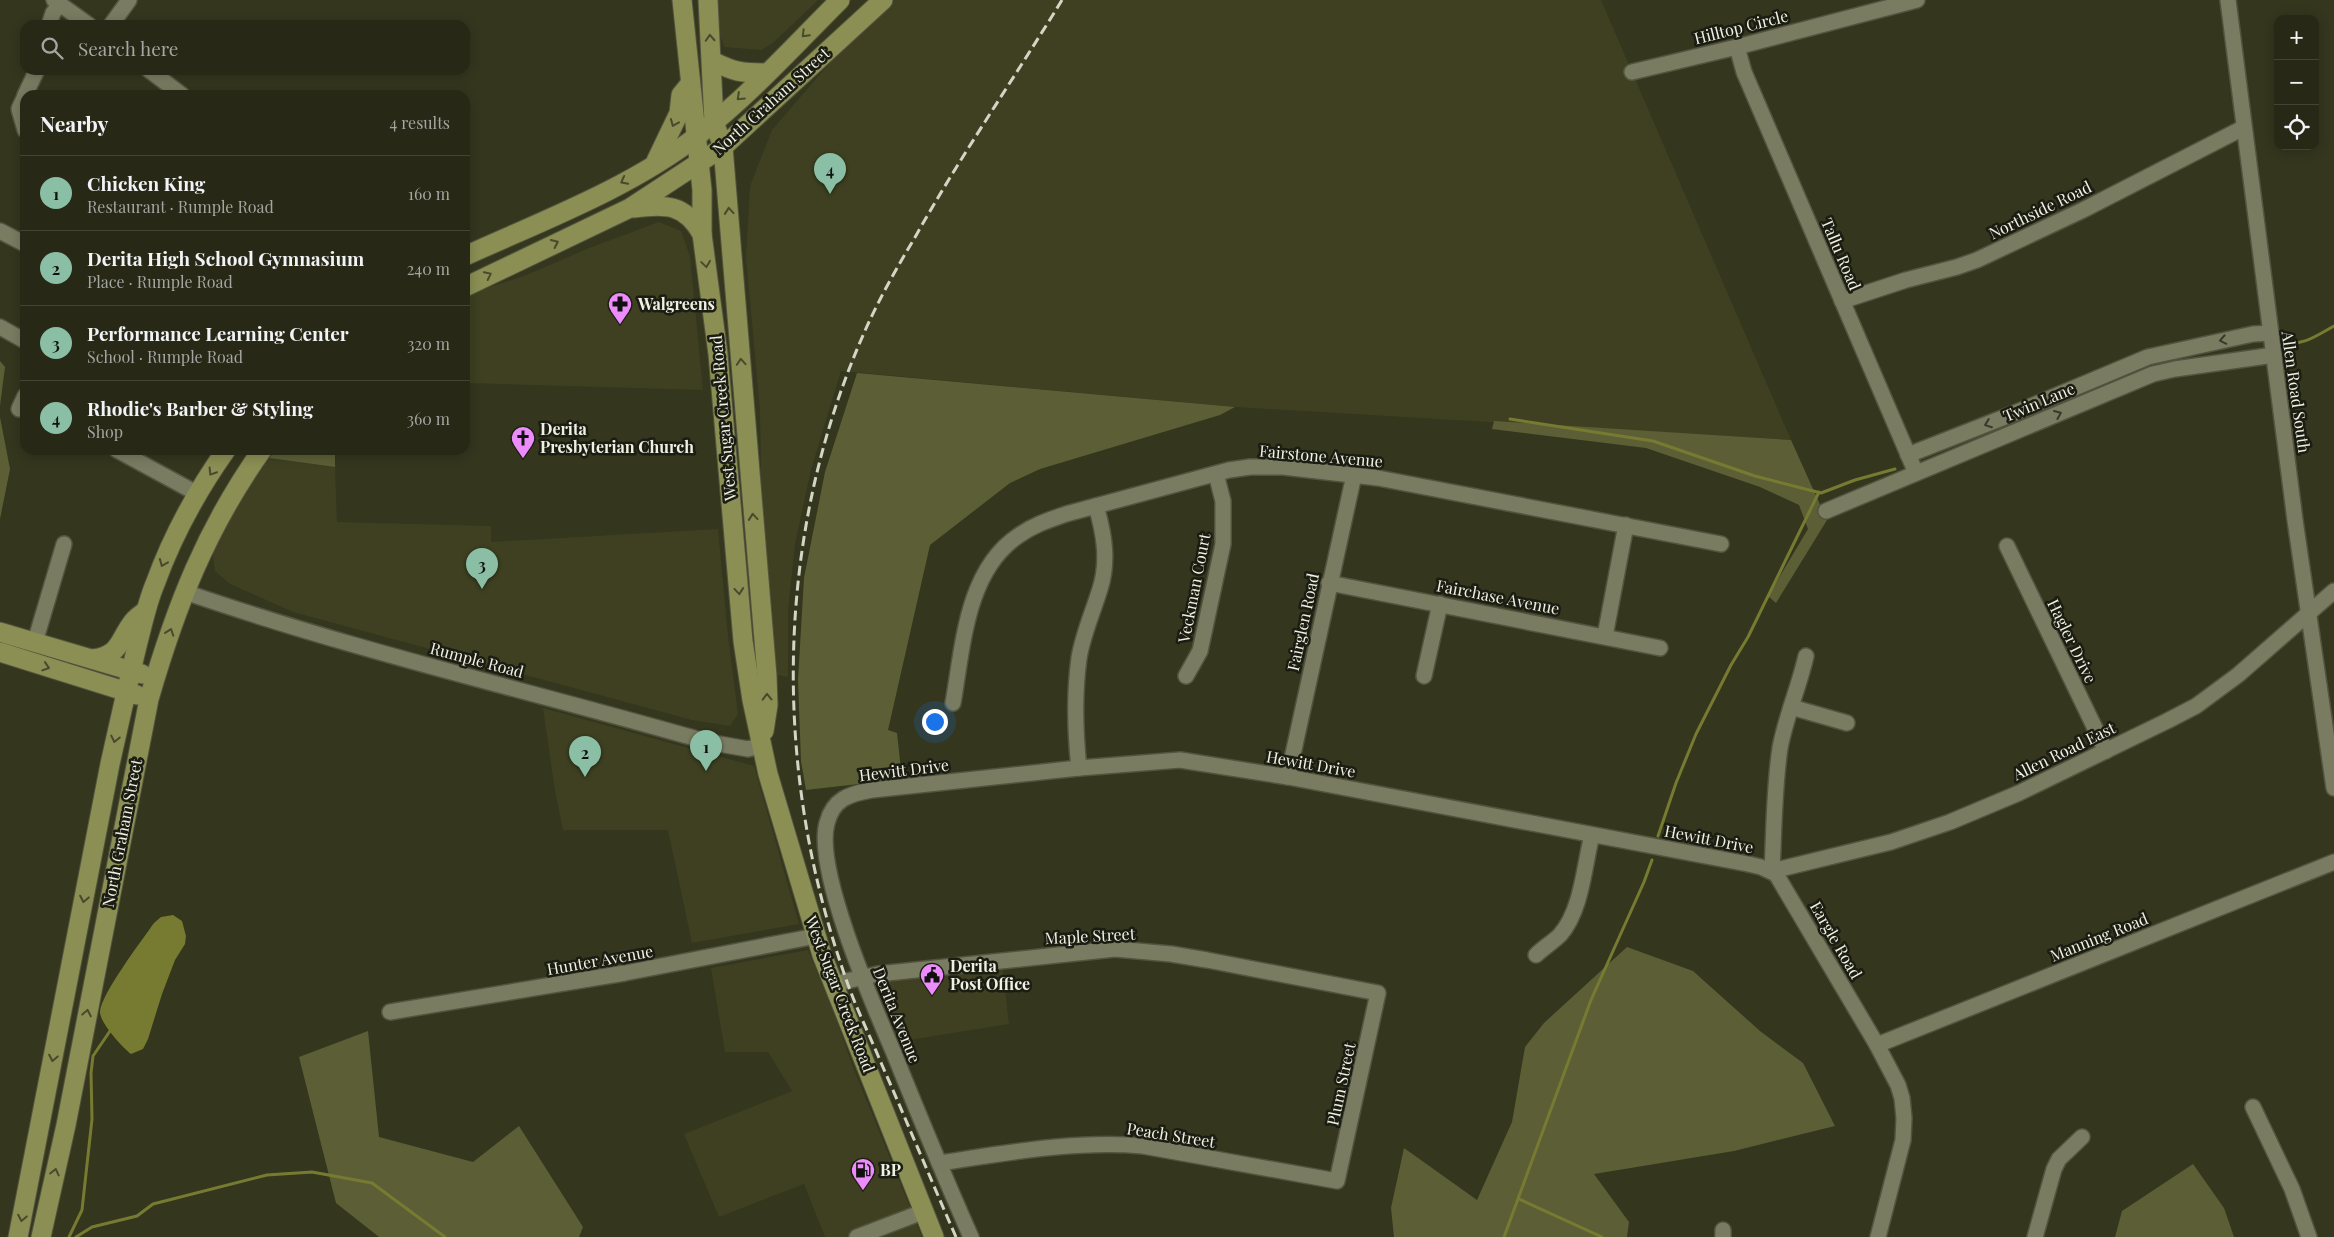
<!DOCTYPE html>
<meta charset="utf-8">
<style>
:root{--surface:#272816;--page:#2f301f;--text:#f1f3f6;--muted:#a4a6a1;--line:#434435;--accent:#8abfa5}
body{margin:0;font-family:"Playfair Display",serif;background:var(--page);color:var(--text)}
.controls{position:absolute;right:15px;top:15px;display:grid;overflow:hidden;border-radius:10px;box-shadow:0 2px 12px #0003}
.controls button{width:45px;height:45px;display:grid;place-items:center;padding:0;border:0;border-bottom:1px solid var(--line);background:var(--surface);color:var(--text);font:25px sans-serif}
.you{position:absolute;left:934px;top:721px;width:18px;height:18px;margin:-12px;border:4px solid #fff;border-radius:50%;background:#1a73e8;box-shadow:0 0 0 8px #1a73e833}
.badge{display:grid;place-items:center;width:32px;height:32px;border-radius:50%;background:var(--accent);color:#111;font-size:16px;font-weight:700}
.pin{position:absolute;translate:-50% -41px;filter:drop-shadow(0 1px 2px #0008)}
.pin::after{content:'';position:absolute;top:26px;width:18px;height:15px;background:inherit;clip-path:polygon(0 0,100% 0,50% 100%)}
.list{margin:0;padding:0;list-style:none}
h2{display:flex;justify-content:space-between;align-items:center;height:65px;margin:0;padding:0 20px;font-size:21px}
h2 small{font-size:16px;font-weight:400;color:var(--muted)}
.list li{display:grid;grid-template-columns:32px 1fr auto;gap:15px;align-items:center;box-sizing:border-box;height:75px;padding:0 20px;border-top:1px solid var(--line)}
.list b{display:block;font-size:19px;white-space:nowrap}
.list p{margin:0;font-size:16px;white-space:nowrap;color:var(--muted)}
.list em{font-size:16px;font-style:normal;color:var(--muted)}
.icon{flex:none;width:28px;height:28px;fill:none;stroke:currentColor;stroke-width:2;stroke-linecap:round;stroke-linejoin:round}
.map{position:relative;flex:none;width:2334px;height:1237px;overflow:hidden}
.search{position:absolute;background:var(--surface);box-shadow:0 2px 12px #0003;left:20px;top:20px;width:450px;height:55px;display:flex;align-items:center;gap:12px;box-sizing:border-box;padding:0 18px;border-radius:15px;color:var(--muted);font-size:19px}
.panel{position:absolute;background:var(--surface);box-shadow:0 2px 12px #0003;left:20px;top:90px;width:450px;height:365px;border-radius:15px}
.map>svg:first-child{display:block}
.built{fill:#3e4021}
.green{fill:#5c5f35}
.water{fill:#777b31}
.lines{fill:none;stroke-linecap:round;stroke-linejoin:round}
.stream{stroke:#777b31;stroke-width:3}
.minor-casing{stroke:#53543f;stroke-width:18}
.major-casing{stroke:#53543f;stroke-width:21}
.minor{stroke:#7a7c62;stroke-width:15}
.major{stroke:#8b8f54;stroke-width:19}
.rail{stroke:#d3d5c5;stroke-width:3;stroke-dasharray:10 5;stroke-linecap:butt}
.oneway{stroke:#484a2c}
.oneway2{stroke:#38392a}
.labels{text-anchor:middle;stroke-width:5;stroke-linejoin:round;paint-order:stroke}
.street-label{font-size:16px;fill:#eff1e2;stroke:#1b1c12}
.poi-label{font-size:16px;font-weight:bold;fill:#eff1e2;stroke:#1b1c12;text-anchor:start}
</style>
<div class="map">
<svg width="2334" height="1237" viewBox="0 0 2334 1237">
<rect width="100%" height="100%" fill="#34361e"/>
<g class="built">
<polygon points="715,0 818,0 773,43 761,50 724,47 717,23"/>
<polygon points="895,0 1601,0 1791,440 1235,407 841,371 811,470 795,544 788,612 788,677 773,674 762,530 760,410 746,257 750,186 772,130 840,51"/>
<polygon points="659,222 681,231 690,256 703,390 465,383 465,295 524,276 589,248"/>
<polygon points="269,458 335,467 337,522 491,526 491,542 718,529 728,636 738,714 730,726 692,720 293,612 230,584 215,571 212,549 233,510"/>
<polygon points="543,708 754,766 799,924 692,943 668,830 563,830 555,791"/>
<polygon points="808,950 835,1016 853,1067 922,1237 825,1237 804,1184 719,1217 684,1134 792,1091 768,1052 725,1052 711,968"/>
<polygon points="1002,965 1009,1024 903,1041 878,978"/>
</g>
<g class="green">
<polygon points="0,361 5,367 0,406"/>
<polygon points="857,373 1235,407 1220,415 1040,469 1010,483 930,545 888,730 897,733 902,779 806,790 801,761 798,680 804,578 825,472"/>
<polygon points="0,417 10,469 0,519"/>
<polygon points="1494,421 1791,440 1827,520 1776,603 1768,596 1808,529 1799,505 1760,487 1646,448 1492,429"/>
<polygon points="276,450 335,450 335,467 269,458"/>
<polygon points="1627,947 1693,971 1760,1031 1803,1063 1835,1126 1734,1151 1594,1174 1629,1222 1627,1237 1394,1237 1391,1208 1404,1148 1477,1200 1512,1122 1525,1047 1544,1023"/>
<polygon points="368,1031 379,1137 473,1162 519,1126 583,1227 579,1237 379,1237 336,1203 299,1057"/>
<polygon points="2193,1164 2224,1208 2234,1237 2115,1237 2122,1211"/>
</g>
<path class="water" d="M173 915 182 921 186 936 185 944 175 960 162 994 148 1039 143 1049 131 1054C122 1047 99 1022 100 1011 102 993 142 940 154 923L161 917Z"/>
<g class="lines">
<g class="stream">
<path d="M2284 342C2302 347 2319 334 2334 326"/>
<polyline points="1510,419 1653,441 1755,476 1821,493 1855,480 1895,469"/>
<polyline points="1658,836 1676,783 1696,734 1731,665 1748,637 1819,492"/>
<polyline points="1519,1199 1602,1237"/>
<polyline points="69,1237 82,1210 92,1119 91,1073 93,1056 110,1031"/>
<polyline points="76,1237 92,1227 137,1216 153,1204 267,1175 312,1172 372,1183 445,1237"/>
<polyline points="1504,1237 1591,1000 1644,882 1652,860"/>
</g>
<g class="minor-casing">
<g id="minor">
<polyline points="54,0 89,25"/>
<polyline points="2228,0 2295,520 2334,788"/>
<polyline points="49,25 53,13 60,4"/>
<polyline points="111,25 129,0"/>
<polyline points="1737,47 1744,72 1916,473"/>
<polyline points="149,70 182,95"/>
<polyline points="1632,72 1737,47 1917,0"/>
<polyline points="25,95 37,70"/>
<polyline points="25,96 19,109 25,130"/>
<polyline points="0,231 25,244"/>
<polyline points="1842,301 1906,280 1957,267 1977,260 2083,210 2243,128"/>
<polyline points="0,327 25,341"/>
<polyline points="19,409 25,396"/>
<polyline points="117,450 198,494"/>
<polyline points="1908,455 2010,415 2148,357 2253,334 2271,333"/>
<polyline points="1826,511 2153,374 2175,369 2274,355"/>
<polyline points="2007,546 2106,751"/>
<polyline points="1329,583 1660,648"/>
<path d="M185 592C356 651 534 692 708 742L748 749 763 745"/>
<polyline points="1605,636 1626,525"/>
<polyline points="35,642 64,544"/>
<polyline points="1186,676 1200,651 1223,544 1223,501 1216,474"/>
<polyline points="1424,676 1440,604"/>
<path d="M953 703C963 647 966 571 1018 536 1033 525 1049 520 1066 514L1229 470 1250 467H1283L1378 478 1721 544"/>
<polyline points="1791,707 1847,723"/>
<path d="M1079 768C1075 731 1074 695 1079 658 1083 634 1093 612 1100 589 1109 561 1104 533 1096 506"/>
<polyline points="1288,777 1354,475"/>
<polyline points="1772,871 1891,842 1950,822 2019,793 2167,721 2196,706 2238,675 2334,591"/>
<path d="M1772 871C1774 831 1774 788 1780 748 1786 716 1799 687 1806 656"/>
<path d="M1536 955C1543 948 1553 942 1560 935 1582 910 1584 866 1592 835"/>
<path d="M833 984 878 974 1115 949 1171 954 1207 960 1378 993 1337 1181 1143 1146C1076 1140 1006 1153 939 1163"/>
<polyline points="390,1012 625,973 816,936"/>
<polyline points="1877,1045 2334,862"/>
<polyline points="2253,1107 2292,1189 2309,1237"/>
<polyline points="857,1237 925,1211"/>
<path d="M971 1237C944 1176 918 1113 893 1051 873 1004 814 869 827 823 833 799 849 794 872 790L1079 768 1180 760 1288 777 1748 864 1761 867 1776 874 1877 1045 1898 1085 1902 1098 1904 1118 1903 1140 1878 1237"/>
<polyline points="1723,1237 1723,1230"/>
<polyline points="2035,1237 2054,1169 2059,1159 2082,1137"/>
</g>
</g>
<g class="major-casing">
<g id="major">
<polyline points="682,0 702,190 702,234 718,354 743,641 752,700 768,774 822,955 934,1237"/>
<polyline points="708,0 714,122 723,147 767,676 768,705 764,731"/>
<path d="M712 61C735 72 740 73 767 73"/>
<polyline points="656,161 679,113 681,95 690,84"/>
<path d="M634 208C666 204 685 204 702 234"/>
<path d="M465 256C542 221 630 188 697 136 749 96 794 46 840 0"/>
<polyline points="465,287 630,208 723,147 883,0"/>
<polyline points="0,632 142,674"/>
<polyline points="0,652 137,695"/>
<path d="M93 659C120 655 118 642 132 623 134 619 140 615 144 612"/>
<path d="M18 1237 110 764C119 724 128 683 138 642 143 623 147 603 155 584 172 537 197 491 226 450"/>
<path d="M41 1237 66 1125 149 699C176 606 206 529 262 450"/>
</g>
</g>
<use href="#minor" class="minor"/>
<use href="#major" class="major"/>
<path class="rail" d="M956 1237C931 1180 907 1122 882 1065 870 1036 856 1008 846 979 772 770 774 537 864 333 878 301 896 269 914 239 960 157 1013 80 1062 0"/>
</g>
<defs><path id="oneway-chevron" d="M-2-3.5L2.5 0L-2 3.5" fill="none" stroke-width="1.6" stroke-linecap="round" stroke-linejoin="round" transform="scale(1.25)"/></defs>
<g class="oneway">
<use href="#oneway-chevron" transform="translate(805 34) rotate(135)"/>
<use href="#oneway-chevron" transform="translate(710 38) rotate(-93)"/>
<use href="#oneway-chevron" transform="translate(740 97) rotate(137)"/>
<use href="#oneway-chevron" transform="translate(674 123) rotate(113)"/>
<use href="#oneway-chevron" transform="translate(624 181) rotate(152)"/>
<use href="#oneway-chevron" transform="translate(729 211) rotate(-95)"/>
<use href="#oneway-chevron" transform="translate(555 243) rotate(-25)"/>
<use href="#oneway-chevron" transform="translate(706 264) rotate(82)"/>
<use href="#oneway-chevron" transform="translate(488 275) rotate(-26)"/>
<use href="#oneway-chevron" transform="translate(741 362) rotate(-94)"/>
<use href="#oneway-chevron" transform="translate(212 472) rotate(122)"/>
<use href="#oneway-chevron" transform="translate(753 517) rotate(-95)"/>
<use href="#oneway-chevron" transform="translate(163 563) rotate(112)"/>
<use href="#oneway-chevron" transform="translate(739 591) rotate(85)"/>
<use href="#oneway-chevron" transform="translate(170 632) rotate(-71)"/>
<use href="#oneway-chevron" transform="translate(46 667) rotate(18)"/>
<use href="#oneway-chevron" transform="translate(767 697) rotate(-91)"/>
<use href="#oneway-chevron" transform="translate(115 739) rotate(102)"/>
<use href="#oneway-chevron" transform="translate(84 899) rotate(101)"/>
<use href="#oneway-chevron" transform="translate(87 1013) rotate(-79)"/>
<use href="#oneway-chevron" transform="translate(53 1058) rotate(101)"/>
<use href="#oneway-chevron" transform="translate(55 1172) rotate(-77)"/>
<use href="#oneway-chevron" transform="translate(22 1218) rotate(101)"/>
</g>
<g class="oneway2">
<use href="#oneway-chevron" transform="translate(2223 340) rotate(169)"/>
<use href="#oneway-chevron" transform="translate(2058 414) rotate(-23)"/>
<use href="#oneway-chevron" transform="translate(1988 424) rotate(159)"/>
</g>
<defs>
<g id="pharmacy-pin" transform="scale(1.25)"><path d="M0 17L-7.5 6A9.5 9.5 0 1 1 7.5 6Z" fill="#ec8cfb" stroke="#1b1c12"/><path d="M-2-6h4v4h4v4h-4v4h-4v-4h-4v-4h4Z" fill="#111"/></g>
<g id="church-pin" transform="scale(1.25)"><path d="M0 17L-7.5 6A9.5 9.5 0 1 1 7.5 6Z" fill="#ec8cfb" stroke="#1b1c12"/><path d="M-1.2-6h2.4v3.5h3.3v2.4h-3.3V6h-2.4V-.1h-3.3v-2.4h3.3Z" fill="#111"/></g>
<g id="civic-pin" transform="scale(1.25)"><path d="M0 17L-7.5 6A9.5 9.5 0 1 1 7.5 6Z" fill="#ec8cfb" stroke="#1b1c12"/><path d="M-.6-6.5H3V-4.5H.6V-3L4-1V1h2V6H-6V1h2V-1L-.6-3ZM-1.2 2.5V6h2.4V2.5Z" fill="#111"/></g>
<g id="fuel-pin" transform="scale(1.25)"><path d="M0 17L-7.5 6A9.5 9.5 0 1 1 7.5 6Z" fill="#ec8cfb" stroke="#1b1c12"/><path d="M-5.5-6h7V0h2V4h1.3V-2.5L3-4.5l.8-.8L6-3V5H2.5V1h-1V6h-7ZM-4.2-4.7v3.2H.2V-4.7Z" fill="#111"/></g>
</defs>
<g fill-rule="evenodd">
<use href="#pharmacy-pin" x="620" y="304"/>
<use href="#church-pin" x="523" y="438"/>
<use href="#civic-pin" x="932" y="975"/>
<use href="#fuel-pin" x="863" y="1170"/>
</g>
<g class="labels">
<g class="street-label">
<text transform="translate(1741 27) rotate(-14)" y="6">Hilltop Circle</text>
<text transform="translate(771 101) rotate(-42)" y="6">North Graham Street</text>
<text transform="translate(2040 210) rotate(-26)" y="6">Northside Road</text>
<text transform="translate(1841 254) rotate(67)" y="6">Tallu Road</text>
<text transform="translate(2296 392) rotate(82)" y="6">Allen Road South</text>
<text transform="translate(2039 402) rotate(-23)" y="6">Twin Lane</text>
<text transform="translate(723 418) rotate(-95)" y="6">West Sugar Creek Road</text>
<text transform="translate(1321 456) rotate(5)" y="6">Fairstone Avenue</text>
<text transform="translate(1194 588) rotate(-79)" y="6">Veckman Court</text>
<text transform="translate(1498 597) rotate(11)" y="6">Fairchase Avenue</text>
<text transform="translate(1303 622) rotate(-78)" y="6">Fairglen Road</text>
<text transform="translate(2072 641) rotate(64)" y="6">Hagler Drive</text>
<text transform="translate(477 660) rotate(15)" y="6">Rumple Road</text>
<text transform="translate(2064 751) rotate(-26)" y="6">Allen Road East</text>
<text transform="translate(1311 764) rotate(10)" y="6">Hewitt Drive</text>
<text transform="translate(904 770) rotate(-7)" y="6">Hewitt Drive</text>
<text transform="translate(122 833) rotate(-79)" y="6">North Graham Street</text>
<text transform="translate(1709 839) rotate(11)" y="6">Hewitt Drive</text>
<text transform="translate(1090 936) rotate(-3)" y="6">Maple Street</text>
<text transform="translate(2099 937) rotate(-22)" y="6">Manning Road</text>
<text transform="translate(1836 940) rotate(60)" y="6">Eargle Road</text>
<text transform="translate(600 960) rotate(-10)" y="6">Hunter Avenue</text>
<text transform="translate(840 994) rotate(69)" y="6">West Sugar Creek Road</text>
<text transform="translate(897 1015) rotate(68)" y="6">Derita Avenue</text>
<text transform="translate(1341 1084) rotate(-78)" y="6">Plum Street</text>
<text transform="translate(1171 1135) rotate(9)" y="6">Peach Street</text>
</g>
<g class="poi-label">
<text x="638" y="310">Walgreens</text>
<text x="540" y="435">Derita<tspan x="540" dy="18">Presbyterian Church</tspan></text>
<text x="950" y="972">Derita<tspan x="950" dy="18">Post Office</tspan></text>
<text x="880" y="1176">BP</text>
</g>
</g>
</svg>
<div class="controls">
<button>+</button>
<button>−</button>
<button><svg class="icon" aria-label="locate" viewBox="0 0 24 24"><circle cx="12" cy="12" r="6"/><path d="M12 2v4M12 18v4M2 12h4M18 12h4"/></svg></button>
</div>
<div class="you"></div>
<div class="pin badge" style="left:706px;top:771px">1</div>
<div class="pin badge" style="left:585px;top:777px">2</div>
<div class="pin badge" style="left:482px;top:589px">3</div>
<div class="pin badge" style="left:830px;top:194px">4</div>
<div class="search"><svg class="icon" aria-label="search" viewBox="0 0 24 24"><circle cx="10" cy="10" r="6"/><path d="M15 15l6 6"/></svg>Search here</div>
<section class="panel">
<h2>Nearby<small>4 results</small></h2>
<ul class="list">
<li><span class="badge">1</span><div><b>Chicken King</b><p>Restaurant · Rumple Road</p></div><em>160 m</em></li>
<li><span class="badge">2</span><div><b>Derita High School Gymnasium</b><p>Place · Rumple Road</p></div><em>240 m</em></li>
<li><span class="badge">3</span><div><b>Performance Learning Center</b><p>School · Rumple Road</p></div><em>320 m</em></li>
<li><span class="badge">4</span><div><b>Rhodie's Barber &amp; Styling</b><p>Shop</p></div><em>360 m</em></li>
</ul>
</section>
</div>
